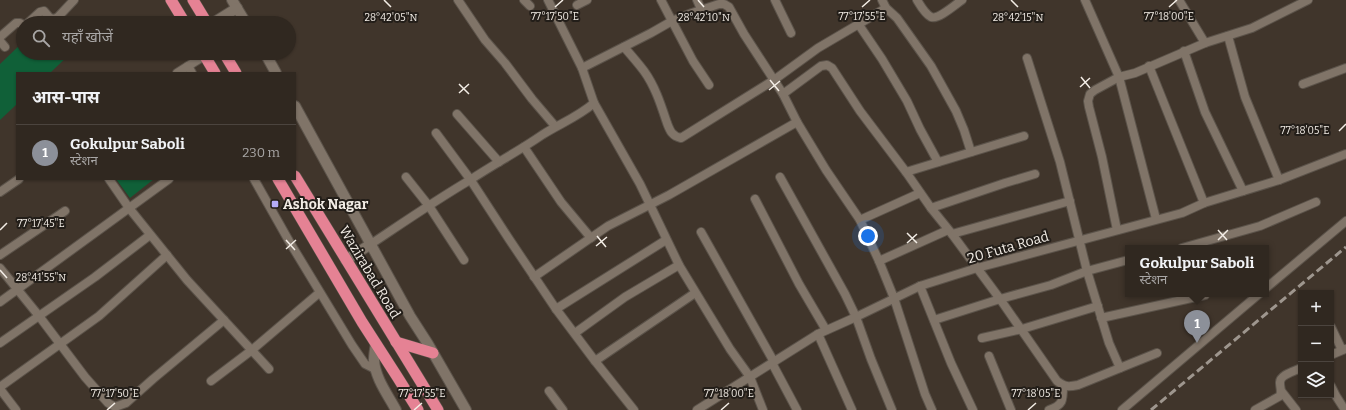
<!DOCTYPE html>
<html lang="hi">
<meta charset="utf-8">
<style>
:root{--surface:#302820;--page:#383029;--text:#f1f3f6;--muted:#a8a6a5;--line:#4b443e;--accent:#8c9099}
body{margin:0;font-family:Bitter,"Noto Sans Devanagari",serif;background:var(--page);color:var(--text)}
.controls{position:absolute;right:12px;bottom:12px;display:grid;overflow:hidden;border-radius:0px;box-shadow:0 1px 3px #0004}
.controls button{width:36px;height:36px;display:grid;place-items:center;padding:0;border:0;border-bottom:1px solid var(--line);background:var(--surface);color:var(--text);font:20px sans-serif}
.you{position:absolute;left:868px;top:236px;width:14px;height:14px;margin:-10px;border:3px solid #fff;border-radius:50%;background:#1a73e8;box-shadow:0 0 0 6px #1a73e833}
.badge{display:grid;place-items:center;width:26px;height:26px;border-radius:50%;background:var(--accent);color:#fff;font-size:13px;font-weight:700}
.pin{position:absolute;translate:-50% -33px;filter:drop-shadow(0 1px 2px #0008)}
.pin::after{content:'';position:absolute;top:21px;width:14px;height:12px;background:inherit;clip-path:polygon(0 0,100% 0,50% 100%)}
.popup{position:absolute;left:1125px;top:245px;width:144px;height:52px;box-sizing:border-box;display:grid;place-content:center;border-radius:0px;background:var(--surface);filter:drop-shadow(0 1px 3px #0005);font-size:13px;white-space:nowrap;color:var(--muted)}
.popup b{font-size:15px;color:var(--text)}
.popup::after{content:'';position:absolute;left:50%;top:100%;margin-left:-8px;border:8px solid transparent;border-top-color:var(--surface)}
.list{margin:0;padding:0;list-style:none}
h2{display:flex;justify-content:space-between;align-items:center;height:52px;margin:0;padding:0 16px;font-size:17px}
h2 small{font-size:13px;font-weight:400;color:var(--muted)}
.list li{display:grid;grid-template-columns:26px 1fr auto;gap:12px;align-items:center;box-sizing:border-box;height:56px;padding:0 16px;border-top:1px solid var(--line)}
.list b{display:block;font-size:15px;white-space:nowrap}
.list p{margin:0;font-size:13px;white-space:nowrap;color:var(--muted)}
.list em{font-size:13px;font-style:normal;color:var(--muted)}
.icon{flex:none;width:22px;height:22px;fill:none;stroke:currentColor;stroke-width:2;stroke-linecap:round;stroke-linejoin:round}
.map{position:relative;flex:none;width:1346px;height:410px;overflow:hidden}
.search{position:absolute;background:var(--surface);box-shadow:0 1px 3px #0004;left:16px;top:16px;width:280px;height:44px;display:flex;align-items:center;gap:10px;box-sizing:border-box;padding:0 14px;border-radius:22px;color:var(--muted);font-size:15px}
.panel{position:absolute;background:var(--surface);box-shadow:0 1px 3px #0004;left:16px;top:72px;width:280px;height:108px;border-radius:0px}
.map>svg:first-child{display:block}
.green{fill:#106038}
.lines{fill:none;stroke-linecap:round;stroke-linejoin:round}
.minor-casing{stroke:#5b534a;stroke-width:10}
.tertiary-casing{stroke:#5b534a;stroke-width:12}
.trunk-casing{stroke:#5b534a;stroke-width:12}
.minor{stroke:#807468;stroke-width:8}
.tertiary{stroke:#807468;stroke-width:10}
.trunk{stroke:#e58294;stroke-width:11}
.rail{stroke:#9e968e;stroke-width:3;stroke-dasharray:8 4;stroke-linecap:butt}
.ticks{fill:none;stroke:#f3ede6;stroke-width:1.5}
.poi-dot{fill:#b5acf8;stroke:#231e19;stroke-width:1.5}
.labels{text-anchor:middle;stroke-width:4;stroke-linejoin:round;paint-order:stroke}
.poi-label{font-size:14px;font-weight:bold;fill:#f3ede6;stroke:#231e19;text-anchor:start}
.street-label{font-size:14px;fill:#f3ede6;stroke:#231e19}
.ticks-label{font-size:10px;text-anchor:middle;fill:#f3ede6;stroke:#231e19;stroke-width:4;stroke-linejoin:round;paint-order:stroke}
</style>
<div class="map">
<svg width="1346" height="410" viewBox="0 0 1346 410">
<rect width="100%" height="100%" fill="#40352b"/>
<g class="green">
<polygon points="23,42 23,53 69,53 70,54 50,73 17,73 17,104 0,120 0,64"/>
<polygon points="116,179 154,179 130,198"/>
</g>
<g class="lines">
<g class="minor-casing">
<g id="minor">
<polyline points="458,0 485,40 505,63 532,99 555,126"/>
<polyline points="524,0 530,6"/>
<polyline points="548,0 582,68"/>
<polyline points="697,0 701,9"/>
<polyline points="775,0 791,33"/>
<polyline points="882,0 886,8 897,18 931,66 956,111 964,130 971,152"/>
<path d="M917 0C920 5 925 14 931 17 938 20 956 4 962 0"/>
<polyline points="1085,0 1119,77 1156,219"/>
<polyline points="1179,0 1205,43"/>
<polyline points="577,5 587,0"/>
<polyline points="28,23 40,12 44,11 50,18 54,19 58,17 74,0"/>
<polyline points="859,25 882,59 907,101 920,129 938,162"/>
<polyline points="1228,36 1245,97 1279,180"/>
<polyline points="0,37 16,23 20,23 23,25"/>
<polyline points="0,41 5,47"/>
<path d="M624 47C631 55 638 63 644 71 655 86 661 105 667 123 670 131 672 136 681 138L774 80 818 48 886 8"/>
<polyline points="1184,51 1205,112 1243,191"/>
<polyline points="1027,58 1060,162 1087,271 1109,343 1120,368"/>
<polyline points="188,66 192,73"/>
<polyline points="1149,66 1204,203"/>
<polyline points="177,73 204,56"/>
<polyline points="1303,84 1346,68"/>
<polyline points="709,85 693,61 672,21 692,13 719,4 724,4 729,7 744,34 783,94 797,122 826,170 860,220 879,261 894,298 925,394 932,410"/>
<path d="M783 94 821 66 827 65 832 68 860 111 906 172 931 208 952 234 1000 299 1057 381C1065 387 1068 387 1078 385L1157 353"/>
<polyline points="594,103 640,184 679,265 730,349 750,377 763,410"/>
<polyline points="457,114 499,162"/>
<polyline points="436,133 470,179 509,239 556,309 595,361 634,410"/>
<polyline points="524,147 561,202 591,238"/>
<polyline points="906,172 1024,136"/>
<polyline points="406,177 429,206 464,260"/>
<polyline points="780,177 845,294 856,317 871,359 892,410"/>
<polyline points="109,179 129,208 187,280 269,369"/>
<polyline points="254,179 289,241 352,345 365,364 375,369"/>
<polyline points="0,192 19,179"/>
<polyline points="755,199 799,284 826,330"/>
<polyline points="931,208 1005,183 1035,174"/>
<polyline points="860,220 920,193"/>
<polyline points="1117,230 1102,157 1089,107 1088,101 1090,94 1095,90 1119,77 1135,73 1205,43 1252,28 1308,0"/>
<polyline points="701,232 774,362"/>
<polyline points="952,234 1070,201"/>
<path d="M371 244C404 222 436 200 470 180 494 164 519 151 542 135 559 124 578 117 594 103L582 68 651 33 672 21 661 0"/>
<polyline points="1182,248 1260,226 1316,202"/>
<polyline points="0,255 65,211"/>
<polyline points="879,261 948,230"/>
<polyline points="0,268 39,316 85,377 108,403 115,407 126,403 153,379 224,320"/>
<polyline points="534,277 608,226 669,195 797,122"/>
<polyline points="920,286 951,363 973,410"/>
<polyline points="1266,288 1346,221"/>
<polyline points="0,302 169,179"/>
<polyline points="556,309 666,240"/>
<polyline points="1101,318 1205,295"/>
<polyline points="934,320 1000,299 1051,285 1087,271 1128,260"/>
<polyline points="1331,327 1342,350"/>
<polyline points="575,333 625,297 679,265"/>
<polyline points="818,334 852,410"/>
<polyline points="982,338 1022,329 1098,306"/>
<polyline points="0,343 95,277 150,235"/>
<polyline points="1331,355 1345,349"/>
<polyline points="989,356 1011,410"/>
<polyline points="595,361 695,293"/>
<polyline points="772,363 797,410"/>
<polyline points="211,381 252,350 319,293"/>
<polyline points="1331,386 1336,396 1345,410"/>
<polyline points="0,387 99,316 167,255"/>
<polyline points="0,389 16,410"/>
<polyline points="549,391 563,410"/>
<polyline points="1282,392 1296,410"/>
<polyline points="697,410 818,334 856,317 920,286 977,268 1182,213 1204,203 1279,180 1346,154"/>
<path d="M1049 410C1063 405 1063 401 1063 386"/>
<polyline points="1122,410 1259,294"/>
<path d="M1255 410 1280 396C1282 391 1280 388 1280 383 1279 375 1295 371 1301 368"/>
</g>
</g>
<g class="tertiary-casing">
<g id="tertiary">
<polyline points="232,0 246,23"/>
<polyline points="213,23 237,8"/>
<polyline points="265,53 276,73"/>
<polyline points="295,106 410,316 428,344 466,410"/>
<polyline points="346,260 371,244"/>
<path d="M376 344C375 349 374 355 374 360 375 378 388 395 396 410"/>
</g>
</g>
<g class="trunk-casing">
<g id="trunk">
<polyline points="171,0 185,23"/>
<polyline points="193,0 207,23"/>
<polyline points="203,53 215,73"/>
<polyline points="224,53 236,73"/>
<polyline points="295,176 438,410"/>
<polyline points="278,179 362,322 398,378 418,410"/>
<polyline points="396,342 433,353"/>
</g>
</g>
<use href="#minor" class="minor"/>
<use href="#tertiary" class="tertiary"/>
<use href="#trunk" class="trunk"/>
<polyline class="rail" points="1151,410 1346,247"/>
</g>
<path class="ticks" d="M384 0 391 7M698 0 704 7M1011 0 1018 7M555 7 563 0M862 7 870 0M1169 7 1177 0M1081 77 1090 88M770 80 779 91M459 84 469 94M1080 87 1090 78M769 90 780 81M459 93 469 84M1339 131 1346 124M0 230 7 223M1218 230 1227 240M907 233 917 243M597 236 606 247M286 240 295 250M1218 240 1228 230M907 243 917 234M596 246 607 237M286 249 296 240M0 270 7 278M107 410 115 403M414 410 422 403M721 410 729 403M1028 410 1036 403"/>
<rect class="poi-dot" x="271" y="200" width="8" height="8" rx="2"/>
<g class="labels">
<g class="poi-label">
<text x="283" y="209">Ashok Nagar</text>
</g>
<g class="street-label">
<text transform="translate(1008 247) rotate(-16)" y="5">20 Futa Road</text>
<text transform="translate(370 272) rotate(59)" y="5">Wazirabad Road</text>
</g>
</g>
<g class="ticks-label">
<text x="555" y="20">77°17'50"E</text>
<text x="862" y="20">77°17'55"E</text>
<text x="1169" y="20">77°18'00"E</text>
<text x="391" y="21">28°42'05"N</text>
<text x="1018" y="21">28°42'15"N</text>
<text x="704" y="21">28°42'10"N</text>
<text x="1305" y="134">77°18'05"E</text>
<text x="41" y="227">77°17'45"E</text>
<text x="41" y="281">28°41'55"N</text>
<text x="115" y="397">77°17'50"E</text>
<text x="422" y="397">77°17'55"E</text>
<text x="729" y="397">77°18'00"E</text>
<text x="1036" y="397">77°18'05"E</text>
</g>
</svg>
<div class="controls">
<button>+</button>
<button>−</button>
<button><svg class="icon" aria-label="layers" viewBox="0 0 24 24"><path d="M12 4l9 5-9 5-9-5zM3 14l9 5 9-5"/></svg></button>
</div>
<div class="you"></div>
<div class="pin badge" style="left:1197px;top:343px">1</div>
<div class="popup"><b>Gokulpur Saboli</b>स्टेशन</div>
<div class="search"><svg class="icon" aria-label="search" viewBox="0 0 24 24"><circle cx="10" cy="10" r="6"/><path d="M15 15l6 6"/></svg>यहाँ खोजें</div>
<section class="panel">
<h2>आस-पास<small></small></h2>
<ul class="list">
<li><span class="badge">1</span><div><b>Gokulpur Saboli</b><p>स्टेशन</p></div><em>230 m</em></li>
</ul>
</section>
</div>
